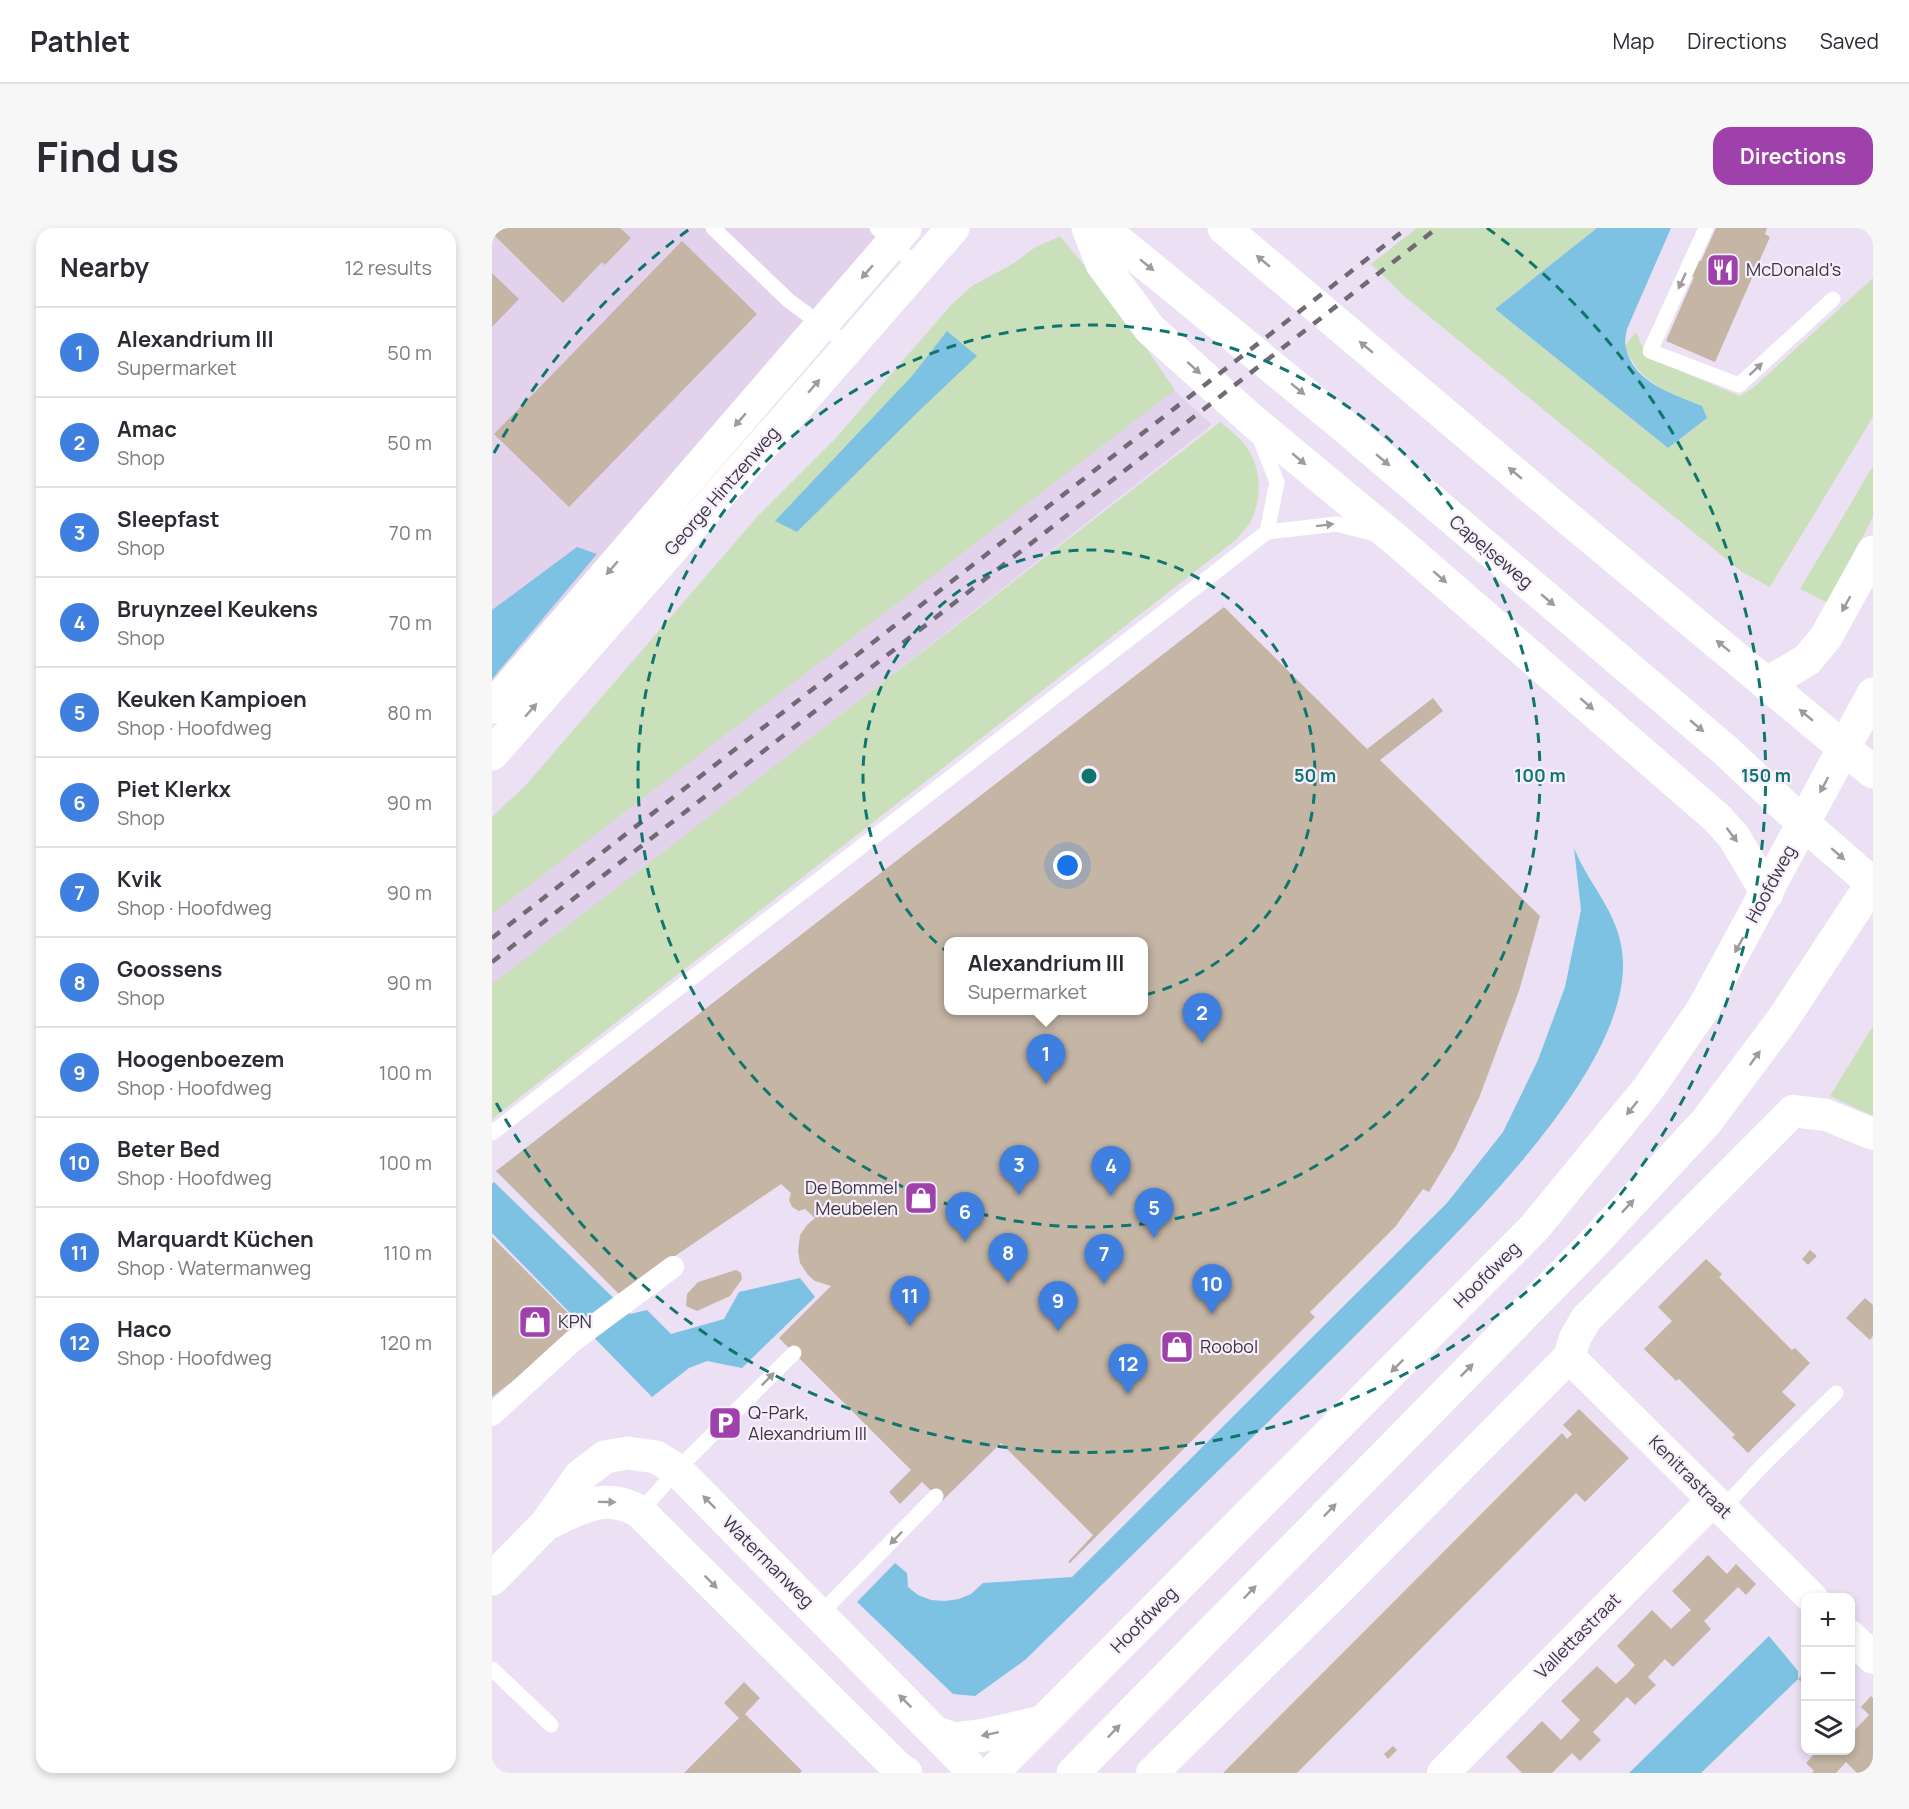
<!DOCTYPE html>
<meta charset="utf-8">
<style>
:root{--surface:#fff;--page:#f7f7f7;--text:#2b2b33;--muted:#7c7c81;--line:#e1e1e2;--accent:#9e41ab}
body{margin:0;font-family:Manrope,sans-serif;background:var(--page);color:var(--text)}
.controls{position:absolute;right:18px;bottom:18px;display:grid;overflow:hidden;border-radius:12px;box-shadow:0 3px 9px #0003}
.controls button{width:54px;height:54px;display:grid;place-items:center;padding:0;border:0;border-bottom:2px solid var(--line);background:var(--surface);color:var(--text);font:30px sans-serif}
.you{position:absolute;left:576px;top:638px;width:21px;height:21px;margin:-15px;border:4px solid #fff;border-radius:50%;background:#1a73e8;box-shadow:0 0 0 9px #1a73e833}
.badge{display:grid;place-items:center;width:39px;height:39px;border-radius:50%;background:var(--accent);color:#fff;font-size:20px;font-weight:700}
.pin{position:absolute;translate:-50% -50px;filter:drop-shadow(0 2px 3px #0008)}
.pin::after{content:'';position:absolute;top:32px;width:21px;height:18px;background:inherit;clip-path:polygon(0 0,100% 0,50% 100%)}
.popup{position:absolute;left:452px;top:709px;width:204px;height:78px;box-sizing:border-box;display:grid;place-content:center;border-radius:12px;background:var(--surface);filter:drop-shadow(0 2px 4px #0005);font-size:20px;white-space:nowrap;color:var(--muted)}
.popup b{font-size:22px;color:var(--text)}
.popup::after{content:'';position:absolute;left:50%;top:100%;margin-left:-12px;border:12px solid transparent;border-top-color:var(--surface)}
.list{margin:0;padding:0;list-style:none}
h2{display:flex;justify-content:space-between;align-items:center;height:78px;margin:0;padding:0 24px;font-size:26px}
h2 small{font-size:20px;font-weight:400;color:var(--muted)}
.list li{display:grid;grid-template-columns:39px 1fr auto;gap:18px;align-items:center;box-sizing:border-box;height:90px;padding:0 24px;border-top:2px solid var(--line)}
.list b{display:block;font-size:22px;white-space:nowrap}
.list p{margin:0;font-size:20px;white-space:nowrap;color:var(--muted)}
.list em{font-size:20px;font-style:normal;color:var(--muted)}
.icon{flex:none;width:33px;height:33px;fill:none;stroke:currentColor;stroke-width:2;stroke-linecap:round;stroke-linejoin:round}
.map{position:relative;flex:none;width:1381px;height:1545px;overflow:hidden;border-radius:18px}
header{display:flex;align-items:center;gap:36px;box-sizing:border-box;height:84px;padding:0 30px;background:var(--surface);border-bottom:2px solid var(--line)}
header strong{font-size:28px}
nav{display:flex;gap:33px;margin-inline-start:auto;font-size:21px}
.intro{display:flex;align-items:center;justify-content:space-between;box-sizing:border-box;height:144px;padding:0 36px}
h1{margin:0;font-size:42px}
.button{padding:15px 27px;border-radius:18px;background:var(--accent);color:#fff;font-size:21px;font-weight:700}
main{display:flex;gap:36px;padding:0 36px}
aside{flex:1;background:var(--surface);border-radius:18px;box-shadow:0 3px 9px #0003}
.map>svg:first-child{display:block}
.built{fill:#e2d2ec}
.green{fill:#cae0ba}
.water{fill:#7dc2e2}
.building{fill:#c4b5a5;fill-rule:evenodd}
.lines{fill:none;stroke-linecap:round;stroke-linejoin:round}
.service{stroke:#fff;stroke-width:15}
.pedestrian{stroke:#fff;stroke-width:22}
.minor{stroke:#fff;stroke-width:32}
.tertiary{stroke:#fff;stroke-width:33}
.secondary{stroke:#fff;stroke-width:33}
.rail{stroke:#706a75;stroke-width:4.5;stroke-dasharray:10 10;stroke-linecap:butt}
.oneway{fill:#9d9b9e}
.ring{fill:none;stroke:#0f766e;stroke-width:3;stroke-dasharray:10 8}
.labels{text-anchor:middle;stroke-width:4.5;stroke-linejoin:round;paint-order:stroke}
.poi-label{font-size:18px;fill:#3b373e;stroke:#f8effe;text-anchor:start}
.street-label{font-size:18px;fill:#3b373e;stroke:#f8effe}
.centre{fill:#0f766e;stroke:#f8effe;stroke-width:3}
.ring-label{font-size:18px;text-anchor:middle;font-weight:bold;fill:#0f766e;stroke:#f8effe;stroke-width:4.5;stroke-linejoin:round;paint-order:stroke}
</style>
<header>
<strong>Pathlet</strong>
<nav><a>Map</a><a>Directions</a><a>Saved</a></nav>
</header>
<div class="intro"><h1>Find us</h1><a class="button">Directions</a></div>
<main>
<aside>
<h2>Nearby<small>12 results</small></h2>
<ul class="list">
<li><span class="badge" style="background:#3f7fe0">1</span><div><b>Alexandrium III</b><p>Supermarket</p></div><em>50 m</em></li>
<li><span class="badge" style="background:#3f7fe0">2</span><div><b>Amac</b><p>Shop</p></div><em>50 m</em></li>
<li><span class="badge" style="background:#3f7fe0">3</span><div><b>Sleepfast</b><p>Shop</p></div><em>70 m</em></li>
<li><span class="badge" style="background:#3f7fe0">4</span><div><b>Bruynzeel Keukens</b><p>Shop</p></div><em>70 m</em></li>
<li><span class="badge" style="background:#3f7fe0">5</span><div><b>Keuken Kampioen</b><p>Shop · Hoofdweg</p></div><em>80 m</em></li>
<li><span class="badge" style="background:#3f7fe0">6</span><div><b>Piet Klerkx</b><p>Shop</p></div><em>90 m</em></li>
<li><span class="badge" style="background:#3f7fe0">7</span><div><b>Kvik</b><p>Shop · Hoofdweg</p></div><em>90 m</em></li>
<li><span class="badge" style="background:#3f7fe0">8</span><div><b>Goossens</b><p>Shop</p></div><em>90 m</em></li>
<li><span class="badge" style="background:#3f7fe0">9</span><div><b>Hoogenboezem</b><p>Shop · Hoofdweg</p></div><em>100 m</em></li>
<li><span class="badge" style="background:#3f7fe0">10</span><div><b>Beter Bed</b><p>Shop · Hoofdweg</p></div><em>100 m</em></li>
<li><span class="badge" style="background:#3f7fe0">11</span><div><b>Marquardt Küchen</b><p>Shop · Watermanweg</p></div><em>110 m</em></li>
<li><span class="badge" style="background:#3f7fe0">12</span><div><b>Haco</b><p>Shop · Hoofdweg</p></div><em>120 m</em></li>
</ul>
</aside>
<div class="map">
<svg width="1381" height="1545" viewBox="0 0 1381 1545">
<rect width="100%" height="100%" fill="#ece1f4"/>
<g class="built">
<polygon points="0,0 396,0 0,457"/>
<polygon points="680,160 720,197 0,759 0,685"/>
</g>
<g class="green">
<path d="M925 0H1105L1003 81 1176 220 1210 178C1175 163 1147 156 1133 118L1144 104 1155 129 1248 168 1262 159 1381 50V189L1278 359 1250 344 911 67 879 36Z"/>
<polygon points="568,8 618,68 683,162 0,686 0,589 34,557 264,290 343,211 459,77 480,58 524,34 542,20"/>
<path d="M728 194C737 201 746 208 753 217 769 237 771 269 759 293 756 299 749 305 745 311L0 891V756Z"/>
<polygon points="1381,238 1381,289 1336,375 1308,361"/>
<polygon points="1381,798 1381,888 1338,868"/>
</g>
<g class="water">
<path d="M1105 0H1179L1135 101C1134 107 1132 114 1134 120 1141 155 1182 166 1210 178L1215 190 1176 220 1003 81Z"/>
<polygon points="455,103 485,128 431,179 305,304 283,293 420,148"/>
<polygon points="85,319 105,326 0,451 0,382"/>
<path d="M1082 620C1099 662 1133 690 1131 741 1127 847 983 986 912 1059 865 1106 819 1152 772 1198 692 1276 613 1354 533 1432L483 1468 461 1466 365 1374 403 1335 415 1345 416 1359 426 1367 439 1372 453 1373 467 1371 479 1366 491 1355 580 1349 955 975 1011 904 1046 832 1073 759 1089 682Z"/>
<polygon points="2,954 138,1086 155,1082 179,1106 232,1091 247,1064 308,1050 323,1069 250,1140 215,1133 197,1140 160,1169 0,1005 0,956"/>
<polygon points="1277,1408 1306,1443 1306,1451 1209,1545 1137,1545"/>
</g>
<g class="building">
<polygon points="0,0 128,0 139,10 113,37 110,34 71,75 0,5"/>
<polygon points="1224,0 1275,0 1273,6 1278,9 1223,134 1174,113 1202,49 1198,48 1205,32 1209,33"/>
<polygon points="190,13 265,86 77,279 2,206"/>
<polygon points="0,45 27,71 0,99"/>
<path d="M732 379 875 521 941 470 951 483 888 532 1048 688 1027 763 987 870 963 921 937 964 931 961 903 999 818 1084 823 1089 578 1335 576 1334 601 1307 509 1215 450 1273 430 1254 408 1276 397 1264 419 1242 287 1110 339 1058 323 1053 316 1047 308 1035 306 1023 308 1007 315 997 323 990 313 981 307 983 300 979 297 972 299 965 289 956 127 1066 4 943ZM456 714H652L651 783H456Z"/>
<polygon points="0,1009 87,1096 35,1142 0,1169"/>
<polygon points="1318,1022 1325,1028 1316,1037 1310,1031"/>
<polygon points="1214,1031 1230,1046 1227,1049 1300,1122 1303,1120 1318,1135 1290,1164 1304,1177 1256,1225 1240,1209 1243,1207 1187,1151 1184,1153 1152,1121 1180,1093 1166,1079"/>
<polygon points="244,1042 249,1045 250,1051 238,1068 205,1083 194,1078 195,1066 206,1054"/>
<polygon points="1373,1070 1381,1077 1381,1108 1378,1112 1354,1090"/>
<polygon points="1087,1181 1137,1230 1093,1274 1084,1265 805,1545 731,1545 1070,1205 1075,1211 1080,1206 1071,1197"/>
<polygon points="1216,1327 1235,1346 1244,1336 1264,1356 1254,1367 1246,1359 1212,1393 1219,1401 1181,1439 1173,1431 1156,1449 1164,1457 1143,1477 1135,1469 1101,1504 1109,1512 1088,1533 1080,1525 1060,1545 1030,1545 1014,1529 1050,1493 1069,1512 1088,1492 1069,1473 1105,1438 1124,1456 1134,1447 1143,1437 1125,1418 1160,1382 1179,1401 1199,1382 1180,1363"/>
<polygon points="1314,1443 1314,1459 1306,1451"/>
<polygon points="252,1454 268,1470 253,1486 310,1543 308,1545 192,1545 247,1490 232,1475"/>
<polygon points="1379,1468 1381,1470 1381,1545 1365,1545 1354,1534 1344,1545 1320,1545 1322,1543 1314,1535 1326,1522 1359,1522 1359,1506 1377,1487 1369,1479"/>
<polygon points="901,1518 905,1522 896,1531 892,1526"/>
</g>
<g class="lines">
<g class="service">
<polyline points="221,0 296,72 358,118"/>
<polyline points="385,0 426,40"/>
<polyline points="1214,0 1158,123 1247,157 1341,71"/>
<polyline points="767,208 785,254 775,304"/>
<polyline points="0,905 775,304 845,296 883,306"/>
<polyline points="1230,1281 1272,1236 1344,1165"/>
<polyline points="148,1284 185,1242 302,1125"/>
<polyline points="328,1386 444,1268"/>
<polyline points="0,1441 59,1497"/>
</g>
<polyline class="pedestrian" points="0,1187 81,1113 181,1039"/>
<g class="minor">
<polyline points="1077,1129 1320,1370"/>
<polyline points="1358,1408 1381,1430"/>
<polyline points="660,1545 845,1363 1077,1129 1083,1110 1094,1091 1301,883 1334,887 1381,906"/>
<polyline points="951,1545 1221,1272"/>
</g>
<g class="tertiary">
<polyline points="0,479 413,0"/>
<polyline points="0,526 461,0"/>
<path d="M56 1295C89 1280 113 1263 148 1284L406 1540 414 1545"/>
<polyline points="0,1351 54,1296 88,1248 113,1229 136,1225 164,1229 185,1242 483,1545"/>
</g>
<g class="secondary">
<polyline points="596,0 610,36 658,101 762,194 903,311 1225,590 1242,609 1275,665"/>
<polyline points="610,0 847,194 1233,522 1312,596 1381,656"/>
<polyline points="732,0 1067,283 1381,544"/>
<polyline points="1276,455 1315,432 1334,409 1381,324"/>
<polyline points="447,1506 462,1511 493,1507 550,1494"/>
<polyline points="406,1540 407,1545"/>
<polyline points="500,1545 1042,1000 1156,861 1211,781 1381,466"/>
<polyline points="581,1545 1097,1020 1214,894 1291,791 1381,654"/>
</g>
<g class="rail">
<polyline points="0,710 915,0"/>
<polyline points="0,734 945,0"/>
</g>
</g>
<defs><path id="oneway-solid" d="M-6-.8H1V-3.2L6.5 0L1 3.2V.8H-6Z" transform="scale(1.5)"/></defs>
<g class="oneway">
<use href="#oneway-solid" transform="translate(771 33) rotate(-140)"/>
<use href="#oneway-solid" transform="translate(655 37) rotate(39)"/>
<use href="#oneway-solid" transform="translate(375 44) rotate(131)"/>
<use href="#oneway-solid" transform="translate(1190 53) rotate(115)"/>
<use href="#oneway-solid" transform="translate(874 119) rotate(-140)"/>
<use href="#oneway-solid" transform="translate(702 140) rotate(42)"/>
<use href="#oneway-solid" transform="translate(1264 141) rotate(-43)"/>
<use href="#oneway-solid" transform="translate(322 158) rotate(-49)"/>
<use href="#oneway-solid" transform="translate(806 161) rotate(39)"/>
<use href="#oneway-solid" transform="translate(248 192) rotate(131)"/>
<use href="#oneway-solid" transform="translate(807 231) rotate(40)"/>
<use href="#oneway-solid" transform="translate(891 232) rotate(40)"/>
<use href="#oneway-solid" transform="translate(1023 245) rotate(-140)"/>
<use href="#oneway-solid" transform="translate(833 297) rotate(-7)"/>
<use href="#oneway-solid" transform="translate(120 340) rotate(131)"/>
<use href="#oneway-solid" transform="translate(948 349) rotate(41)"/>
<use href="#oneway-solid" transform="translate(1056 372) rotate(40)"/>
<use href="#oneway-solid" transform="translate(1354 376) rotate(119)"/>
<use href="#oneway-solid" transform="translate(1231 418) rotate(-141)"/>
<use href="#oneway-solid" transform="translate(1095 476) rotate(41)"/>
<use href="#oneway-solid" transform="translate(39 482) rotate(-49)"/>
<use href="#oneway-solid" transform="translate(1314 487) rotate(-140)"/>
<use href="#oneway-solid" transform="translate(1205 498) rotate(40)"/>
<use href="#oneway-solid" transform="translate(1332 557) rotate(118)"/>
<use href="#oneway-solid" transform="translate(1240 607) rotate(53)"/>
<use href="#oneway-solid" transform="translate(1346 626) rotate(41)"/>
<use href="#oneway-solid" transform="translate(1247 717) rotate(119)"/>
<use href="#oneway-solid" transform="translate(1263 830) rotate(-54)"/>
<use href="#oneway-solid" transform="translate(1140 880) rotate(129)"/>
<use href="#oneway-solid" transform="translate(1136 978) rotate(-47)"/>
<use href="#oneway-solid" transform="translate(905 1138) rotate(135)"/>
<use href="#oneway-solid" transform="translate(975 1142) rotate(-45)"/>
<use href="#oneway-solid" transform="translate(276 1151) rotate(-45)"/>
<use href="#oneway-solid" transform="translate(115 1274) rotate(1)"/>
<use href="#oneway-solid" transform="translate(217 1274) rotate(-135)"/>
<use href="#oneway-solid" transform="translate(838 1282) rotate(-46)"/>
<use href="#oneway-solid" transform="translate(404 1310) rotate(134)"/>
<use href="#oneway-solid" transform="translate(219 1354) rotate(45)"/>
<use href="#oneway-solid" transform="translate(758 1364) rotate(-46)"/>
<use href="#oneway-solid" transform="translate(413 1473) rotate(-135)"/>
<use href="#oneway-solid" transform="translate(622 1503) rotate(-46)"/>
<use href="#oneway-solid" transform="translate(498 1506) rotate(168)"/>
</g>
<g class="ring">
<circle cx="597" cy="548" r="226"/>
<circle cx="597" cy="548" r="451"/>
<path d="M2 225A677 677 0 0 1 199 0M995 0A677 677 0 1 1 2 871"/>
</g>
<defs>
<g id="restaurant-square" transform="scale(1.725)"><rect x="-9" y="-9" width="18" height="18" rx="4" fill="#9e41ab" stroke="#f8effe"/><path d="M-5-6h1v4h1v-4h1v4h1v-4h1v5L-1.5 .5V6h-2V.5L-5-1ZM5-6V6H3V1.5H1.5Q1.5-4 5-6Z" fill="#fff"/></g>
<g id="shop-square" transform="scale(1.725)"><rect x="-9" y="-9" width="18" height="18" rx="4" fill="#9e41ab" stroke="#f8effe"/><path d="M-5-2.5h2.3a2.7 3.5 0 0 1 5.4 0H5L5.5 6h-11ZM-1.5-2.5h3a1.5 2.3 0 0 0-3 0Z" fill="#fff"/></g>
<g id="parking-square" transform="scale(1.725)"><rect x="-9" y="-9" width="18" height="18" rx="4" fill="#9e41ab" stroke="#f8effe"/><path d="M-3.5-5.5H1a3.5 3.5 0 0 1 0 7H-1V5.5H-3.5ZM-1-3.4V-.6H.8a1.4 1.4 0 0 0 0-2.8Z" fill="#fff"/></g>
</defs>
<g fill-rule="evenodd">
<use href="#restaurant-square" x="1231" y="42"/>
<use href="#shop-square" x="429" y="970"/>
<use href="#shop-square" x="43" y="1094"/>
<use href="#shop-square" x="685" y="1119"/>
<use href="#parking-square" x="233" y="1195"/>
</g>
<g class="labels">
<g class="poi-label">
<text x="1254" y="48">McDonald's</text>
<text x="406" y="966" text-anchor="end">De Bommel<tspan x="406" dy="21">Meubelen</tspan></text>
<text x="66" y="1100">KPN</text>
<text x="708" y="1125">Roobol</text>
<text x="256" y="1191">Q-Park,<tspan x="256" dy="21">Alexandrium III</tspan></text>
</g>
<g class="street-label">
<text transform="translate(230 263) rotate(-49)" y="6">George Hintzenweg</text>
<text transform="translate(999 324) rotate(40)" y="6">Capelseweg</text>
<text transform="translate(1279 656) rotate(-62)" y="6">Hoofdweg</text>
<text transform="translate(995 1047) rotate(-45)" y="6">Hoofdweg</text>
<text transform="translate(1198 1249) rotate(45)" y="6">Kenitrastraat</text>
<text transform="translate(276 1334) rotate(45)" y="6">Watermanweg</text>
<text transform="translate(652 1392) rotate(-45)" y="6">Hoofdweg</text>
<text transform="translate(1086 1408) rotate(-45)" y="6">Vallettastraat</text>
</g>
</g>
<circle cx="597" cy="548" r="9" class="centre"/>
<g class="ring-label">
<text x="823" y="554">50 m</text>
<text x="1048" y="554">100 m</text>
<text x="1274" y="554">150 m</text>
</g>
</svg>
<div class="controls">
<button>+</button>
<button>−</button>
<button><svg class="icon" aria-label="layers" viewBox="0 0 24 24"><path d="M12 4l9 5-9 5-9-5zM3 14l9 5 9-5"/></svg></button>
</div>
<div class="you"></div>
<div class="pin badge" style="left:554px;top:856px;background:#3f7fe0">1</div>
<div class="popup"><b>Alexandrium III</b>Supermarket</div>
<div class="pin badge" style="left:710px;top:815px;background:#3f7fe0">2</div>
<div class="pin badge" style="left:527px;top:967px;background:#3f7fe0">3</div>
<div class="pin badge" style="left:619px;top:968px;background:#3f7fe0">4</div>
<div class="pin badge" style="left:662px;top:1010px;background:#3f7fe0">5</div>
<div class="pin badge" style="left:473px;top:1014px;background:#3f7fe0">6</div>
<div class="pin badge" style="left:612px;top:1056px;background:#3f7fe0">7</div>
<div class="pin badge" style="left:516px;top:1055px;background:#3f7fe0">8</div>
<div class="pin badge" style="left:566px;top:1103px;background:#3f7fe0">9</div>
<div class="pin badge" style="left:720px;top:1086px;background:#3f7fe0">10</div>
<div class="pin badge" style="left:418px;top:1098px;background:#3f7fe0">11</div>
<div class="pin badge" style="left:636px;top:1166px;background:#3f7fe0">12</div>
</div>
</main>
